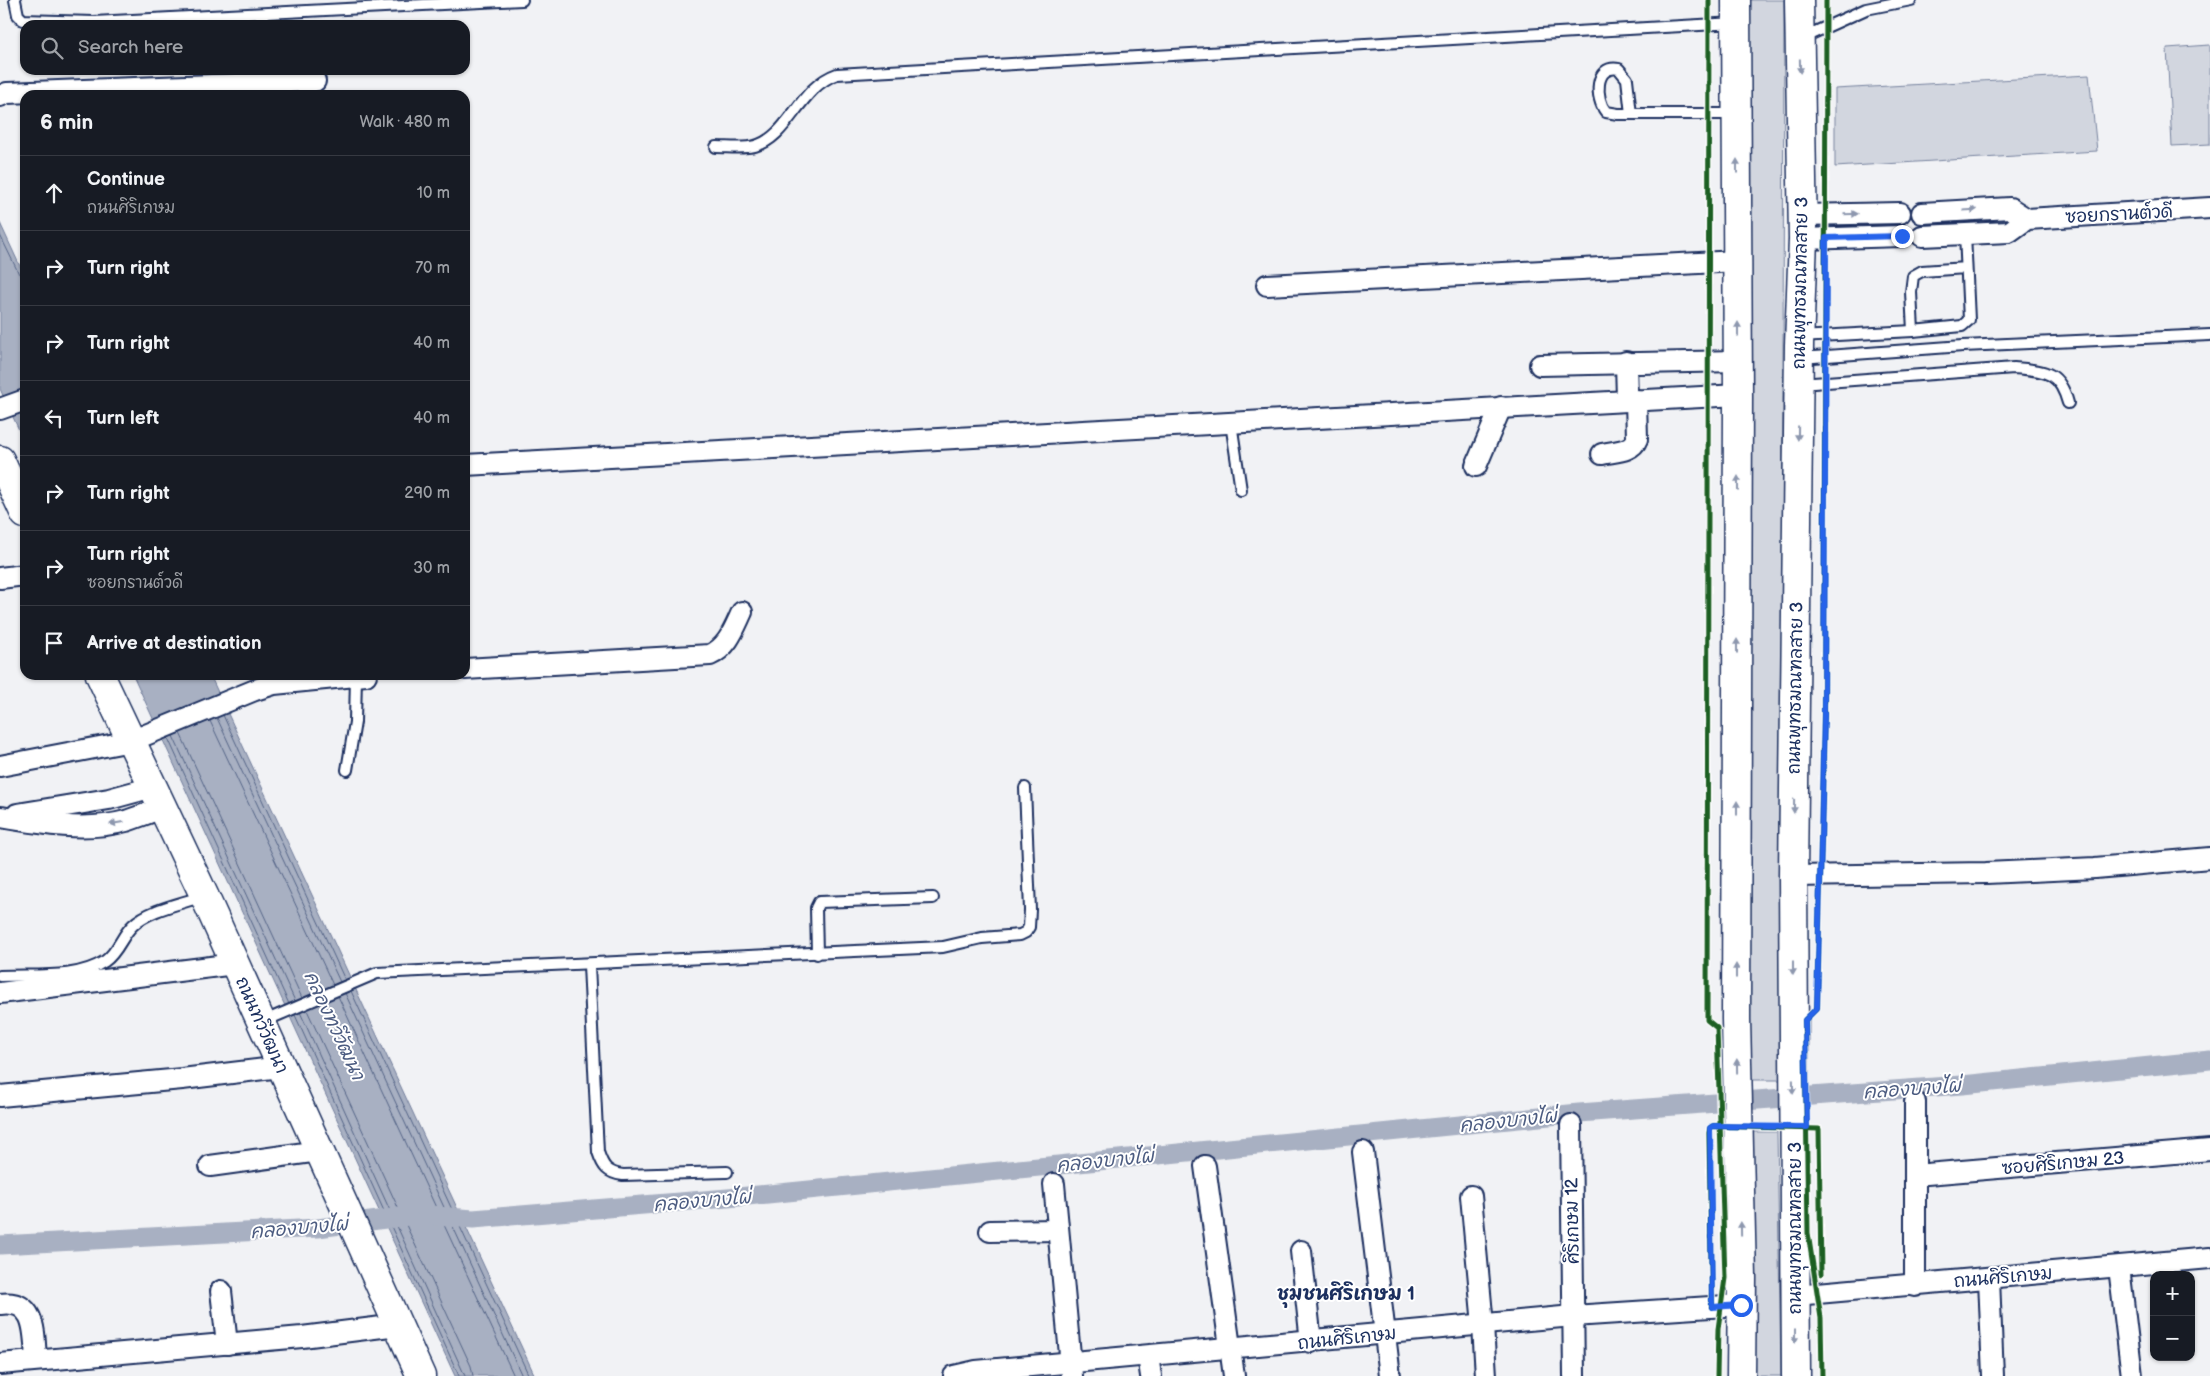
<!DOCTYPE html>
<meta charset="utf-8">
<style>
:root{--surface:#171b24;--page:#242831;--text:#f1f3f6;--muted:#9ea1a6;--line:#363941}
body{margin:0;font-family:"Balsamiq Sans","Playpen Sans Thai",sans-serif;background:var(--page);color:var(--text)}
.controls{position:absolute;right:15px;bottom:15px;display:grid;overflow:hidden;border-radius:10px;box-shadow:0 1px 4px #0004}
.controls button{width:45px;height:45px;display:grid;place-items:center;padding:0;border:0;border-bottom:1px solid var(--line);background:var(--surface);color:var(--text);font:25px sans-serif}
.stop{position:absolute;width:15px;height:15px;margin:-11px;border:4px solid #2563eb;border-radius:50%;background:#fff}
.stop.end{background:#2563eb;border-color:#fff;box-shadow:0 1px 5px #0008}
.list{margin:0;padding:0;list-style:none}
h2{display:flex;justify-content:space-between;align-items:center;height:65px;margin:0;padding:0 20px;font-size:21px}
h2 small{font-size:16px;font-weight:400;color:var(--muted)}
.list li{display:grid;grid-template-columns:32px 1fr auto;gap:15px;align-items:center;box-sizing:border-box;height:75px;padding:0 20px;border-top:1px solid var(--line)}
.list b{display:block;font-size:19px;white-space:nowrap}
.list p{margin:0;font-size:16px;white-space:nowrap;color:var(--muted)}
.list em{font-size:16px;font-style:normal;color:var(--muted)}
.icon{flex:none;width:28px;height:28px;fill:none;stroke:currentColor;stroke-width:2;stroke-linecap:round;stroke-linejoin:round}
.map{position:relative;flex:none;width:2210px;height:1376px;overflow:hidden}
.search{position:absolute;background:var(--surface);box-shadow:0 1px 4px #0004;left:20px;top:20px;width:450px;height:55px;display:flex;align-items:center;gap:12px;box-sizing:border-box;padding:0 18px;border-radius:15px;color:var(--muted);font-size:19px}
.panel{position:absolute;background:var(--surface);box-shadow:0 1px 4px #0004;left:20px;top:90px;width:450px;height:590px;border-radius:15px}
.map>svg:first-child{display:block}
.green{fill:#d2d6df;stroke:#76829e}
.water{fill:#a8b0c2;stroke:#707c9a}
.lines{fill:none;stroke-linecap:round;stroke-linejoin:round}
.shore{stroke:#536386;stroke-width:1}
.canal{stroke:#a8b0c2;stroke-width:19}
.service-casing{stroke:#1b2f5e;stroke-width:14}
.minor-casing{stroke:#1b2f5e;stroke-width:24}
.secondary-casing{stroke:#1b2f5e;stroke-width:31}
.service{stroke:#fff;stroke-width:10}
.minor{stroke:#fff;stroke-width:20}
.secondary{stroke:#fff;stroke-width:28}
.cycleway-casing{stroke:#fff;stroke-width:8}
.cycleway{stroke:#1b5e20;stroke-width:5}
.oneway{fill:#8d97ae}
.route{stroke:#2563eb;stroke-width:6}
.labels{text-anchor:middle;stroke-width:4;stroke-linejoin:round;paint-order:stroke}
.street-label{font-size:18px;fill:#1b2f5e;stroke:#fff}
.water-label{font-size:19px;font-style:italic;fill:#4c5c81;stroke:#fff}
.neighbourhood-label{font-size:19px;font-weight:bold;fill:#1b2f5e;stroke:#fff}
</style>
<div class="map">
<svg width="2210" height="1376" viewBox="0 0 2210 1376">
<rect width="100%" height="100%" fill="#f1f2f5"/>
<filter id="ink" filterUnits="userSpaceOnUse"><feTurbulence type="fractalNoise" baseFrequency=".02" numOctaves="2"/><feDisplacementMap in="SourceGraphic" scale="10" xChannelSelector="R" yChannelSelector="G"/><feConvolveMatrix kernelMatrix="1 2 1 2 8 2 1 2 1" color-interpolation-filters="sRGB"/></filter>
<g filter="url(#ink)">
<g class="green">
<polygon points="1746,0 1784,0 1781,1080 1745,1080"/>
<polygon points="2210,45 2210,144 2172,146 2167,48"/>
<polygon points="2089,75 2097,151 1835,167 1835,89"/>
<polygon points="1748,1132 1777,1132 1781,1376 1751,1376"/>
</g>
<g class="water">
<polygon points="0,223 25,277 25,443 0,389"/>
<polygon points="133,675 210,675 535,1376 455,1376"/>
</g>
<g class="lines">
<g class="shore">
<polyline points="0,235 19,274 25,277"/>
<polyline points="223,715 345,980"/>
<polyline points="217,718 340,982"/>
<polyline points="210,721 333,985"/>
<polyline points="180,733 302,998"/>
<polyline points="173,736 295,1001"/>
<polyline points="168,738 289,1004"/>
<polyline points="351,991 529,1376"/>
<polyline points="345,993 522,1376"/>
<polyline points="338,996 514,1376"/>
<polyline points="307,1010 471,1366 473,1376"/>
<polyline points="300,1012 465,1376"/>
<polyline points="295,1015 459,1376"/>
</g>
<g class="canal">
<polyline points="437,1216 473,1219 728,1198 1579,1113 1962,1085 2210,1060"/>
<polyline points="0,1245 318,1228 408,1216"/>
</g>
<g class="service-casing">
<g id="service">
<polyline points="15,0 18,15 23,20 94,22 522,0"/>
<polyline points="1802,38 1866,9 1911,0"/>
<path d="M1631 114 1627 79 1619 69C1594 64 1595 99 1606 112L1618 114H1735"/>
<path d="M716 147C728 147 744 149 755 146 789 137 799 87 837 74L1735 23"/>
<polyline points="1965,234 1969,320 1962,326 1913,331 1911,292 1913,276 1922,271 1966,268"/>
<polyline points="1799,337 1913,331"/>
<polyline points="1800,358 1963,346 2210,335"/>
<path d="M1800 384 2014 368C2044 371 2059 370 2068 403"/>
<polyline points="1231,423 1241,490"/>
<polyline points="347,770 355,722 356,676"/>
<polyline points="817,954 816,908 819,902 933,898"/>
<path d="M589 965 598 1152C603 1167 607 1173 623 1175L727 1172"/>
<path d="M0 976C33 974 76 980 105 961 118 952 122 935 133 925 150 909 181 904 203 896"/>
<polyline points="262,1022 377,973 943,947 982,938 1020,935 1026,932 1029,927 1030,910 1025,788"/>
</g>
</g>
<g class="minor-casing">
<g id="minor">
<polyline points="0,96 7,93 315,81"/>
<polyline points="1922,213 2010,208 2027,219"/>
<polyline points="1802,215 1900,213"/>
<polyline points="1922,236 2009,232 2027,219 2210,208"/>
<polyline points="1803,239 1902,236"/>
<polyline points="1267,285 1738,261"/>
<polyline points="1626,362 1627,399"/>
<polyline points="1540,365 1738,361"/>
<polyline points="0,409 25,400"/>
<path d="M1602 454C1615 451 1632 452 1637 439L1636 400"/>
<polyline points="465,465 1738,395"/>
<polyline points="1476,466 1501,407"/>
<polyline points="0,578 25,575"/>
<path d="M465 669 710 655C728 647 734 629 742 612"/>
<polyline points="0,766 131,741 255,690 274,684 366,675"/>
<polyline points="17,814 109,799 153,787"/>
<path d="M1 817C41 824 86 832 126 821 138 817 151 812 163 808"/>
<polyline points="1793,876 1986,873 2095,868 2210,858"/>
<polyline points="0,993 235,964"/>
<polyline points="0,1096 182,1079 281,1067"/>
<polyline points="1915,1102 1915,1286"/>
<polyline points="1571,1125 1574,1376"/>
<polyline points="1363,1152 1390,1376"/>
<polyline points="210,1166 319,1151"/>
<polyline points="1205,1166 1234,1376"/>
<polyline points="1915,1175 2210,1150"/>
<polyline points="1054,1184 1072,1376"/>
<polyline points="1471,1196 1483,1325 1486,1376"/>
<polyline points="990,1231 1058,1230"/>
<polyline points="1301,1251 1311,1342"/>
<polyline points="2119,1267 2132,1376"/>
<polyline points="1989,1279 1993,1376"/>
<polyline points="221,1291 227,1344"/>
<polyline points="1795,1295 2210,1258"/>
<path d="M0 1304C37 1299 34 1334 36 1360"/>
<polyline points="1148,1356 1151,1376"/>
<polyline points="0,1364 302,1337 398,1325"/>
<polyline points="954,1376 976,1371 1573,1316 1741,1305"/>
</g>
</g>
<g class="secondary-casing">
<g id="secondary">
<polyline points="1736,0 1738,395 1736,1019 1742,1278 1741,1376"/>
<polyline points="0,460 25,514"/>
<polyline points="100,675 204,895 421,1376"/>
<polyline points="1796,1376 1793,876 1799,345 1803,239 1799,0"/>
</g>
</g>
<use href="#service" class="service"/>
<use href="#minor" class="minor"/>
<use href="#secondary" class="secondary"/>
<g class="cycleway-casing">
<g id="cycleway">
<polyline points="1709,0 1707,1020 1717,1028 1725,1278 1718,1329 1717,1376"/>
<polyline points="1712,1307 1709,1133 1710,1128 1713,1126 1819,1129 1821,1274"/>
<polyline points="1822,1376 1821,1318 1808,1233 1805,1020 1817,1008 1824,715 1826,0"/>
</g>
</g>
<use href="#cycleway" class="cycleway"/>
</g>
<defs><path id="oneway-solid" d="M-6-.8H1V-3.2L6.5 0L1 3.2V.8H-6Z" transform="scale(1.25)"/></defs>
<g class="oneway">
<use href="#oneway-solid" transform="translate(1800 66) rotate(89)"/>
<use href="#oneway-solid" transform="translate(1737 166) rotate(-90)"/>
<use href="#oneway-solid" transform="translate(1970 210) rotate(-3)"/>
<use href="#oneway-solid" transform="translate(1851 214) rotate(-1)"/>
<use href="#oneway-solid" transform="translate(1738 329) rotate(-90)"/>
<use href="#oneway-solid" transform="translate(1798 433) rotate(91)"/>
<use href="#oneway-solid" transform="translate(1738 483) rotate(-90)"/>
<use href="#oneway-solid" transform="translate(1737 646) rotate(-90)"/>
<use href="#oneway-solid" transform="translate(1794 806) rotate(91)"/>
<use href="#oneway-solid" transform="translate(1737 808) rotate(-90)"/>
<use href="#oneway-solid" transform="translate(117 823) rotate(171)"/>
<use href="#oneway-solid" transform="translate(1793 968) rotate(90)"/>
<use href="#oneway-solid" transform="translate(1736 971) rotate(-90)"/>
<use href="#oneway-solid" transform="translate(1737 1066) rotate(-91)"/>
<use href="#oneway-solid" transform="translate(1793 1087) rotate(89)"/>
<use href="#oneway-solid" transform="translate(1741 1229) rotate(-91)"/>
<use href="#oneway-solid" transform="translate(1795 1336) rotate(90)"/>
</g>
</g>
<g class="lines" filter="url(#ink)">
<polyline class="route" points="1741,1305 1712,1307 1710,1128 1713,1126 1807,1127 1805,1020 1817,1008 1824,715 1826,238 1902,236"/>
</g>
<g class="labels">
<g class="street-label">
<text transform="translate(2119 214) rotate(-3)" y="6">ซอยกรานต์วดี</text>
<text transform="translate(1800 283) rotate(-89)" y="6">ถนนพุทธมณฑลสาย 3</text>
<text transform="translate(1795 688) rotate(-89)" y="6">ถนนพุทธมณฑลสาย 3</text>
<text transform="translate(262 1025) rotate(66)" y="6">ถนนทวีวัฒนา</text>
<text transform="translate(2063 1163) rotate(-5)" y="6">ซอยศิริเกษม 23</text>
<text transform="translate(1572 1221) rotate(-91)" y="6">ศิริเกษม 12</text>
<text transform="translate(1795 1228) rotate(-90)" y="6">ถนนพุทธมณฑลสาย 3</text>
<text transform="translate(2003 1277) rotate(-5)" y="6">ถนนศิริเกษม</text>
<text transform="translate(1347 1338) rotate(-6)" y="6">ถนนศิริเกษม</text>
</g>
<g class="water-label">
<text transform="translate(335 1025) rotate(65)" y="7">คลองทวีวัฒนา</text>
<text transform="translate(1912 1088) rotate(-4)" y="7">คลองบางไผ่</text>
<text transform="translate(1508 1120) rotate(-6)" y="7">คลองบางไผ่</text>
<text transform="translate(1105 1160) rotate(-6)" y="7">คลองบางไผ่</text>
<text transform="translate(702 1200) rotate(-5)" y="7">คลองบางไผ่</text>
<text transform="translate(299 1227) rotate(-5)" y="7">คลองบางไผ่</text>
</g>
<g class="neighbourhood-label">
<text x="1346" y="1300">ชุมชนศิริเกษม 1</text>
</g>
</g>
</svg>
<div class="controls">
<button>+</button>
<button>−</button>
</div>
<div class="stop" style="left:1741px;top:1305px"></div>
<div class="stop end" style="left:1902px;top:236px"></div>
<div class="search"><svg class="icon" aria-label="search" viewBox="0 0 24 24"><circle cx="10" cy="10" r="6"/><path d="M15 15l6 6"/></svg>Search here</div>
<section class="panel">
<h2>6 min<small>Walk · 480 m</small></h2>
<ul class="list">
<li><svg class="icon" aria-label="ahead" viewBox="0 0 24 24"><path d="M12 20V5M6 11l6-6 6 6"/></svg><div><b>Continue</b><p>ถนนศิริเกษม</p></div><em>10 m</em></li>
<li><svg class="icon" aria-label="right" viewBox="0 0 24 24"><path d="M7 20v-9h11M14 6l5 5-5 5"/></svg><div><b>Turn right</b></div><em>70 m</em></li>
<li><svg class="icon" aria-label="right" viewBox="0 0 24 24"><path d="M7 20v-9h11M14 6l5 5-5 5"/></svg><div><b>Turn right</b></div><em>40 m</em></li>
<li><svg class="icon" aria-label="left" viewBox="0 0 24 24"><path d="M17 20v-9H6M10 6l-5 5 5 5"/></svg><div><b>Turn left</b></div><em>40 m</em></li>
<li><svg class="icon" aria-label="right" viewBox="0 0 24 24"><path d="M7 20v-9h11M14 6l5 5-5 5"/></svg><div><b>Turn right</b></div><em>290 m</em></li>
<li><svg class="icon" aria-label="right" viewBox="0 0 24 24"><path d="M7 20v-9h11M14 6l5 5-5 5"/></svg><div><b>Turn right</b><p>ซอยกรานต์วดี</p></div><em>30 m</em></li>
<li><svg class="icon" aria-label="arrive" viewBox="0 0 24 24"><path d="M6 21V4h12l-3 4 3 4H6"/></svg><div><b>Arrive at destination</b></div></li>
</ul>
</section>
</div>
